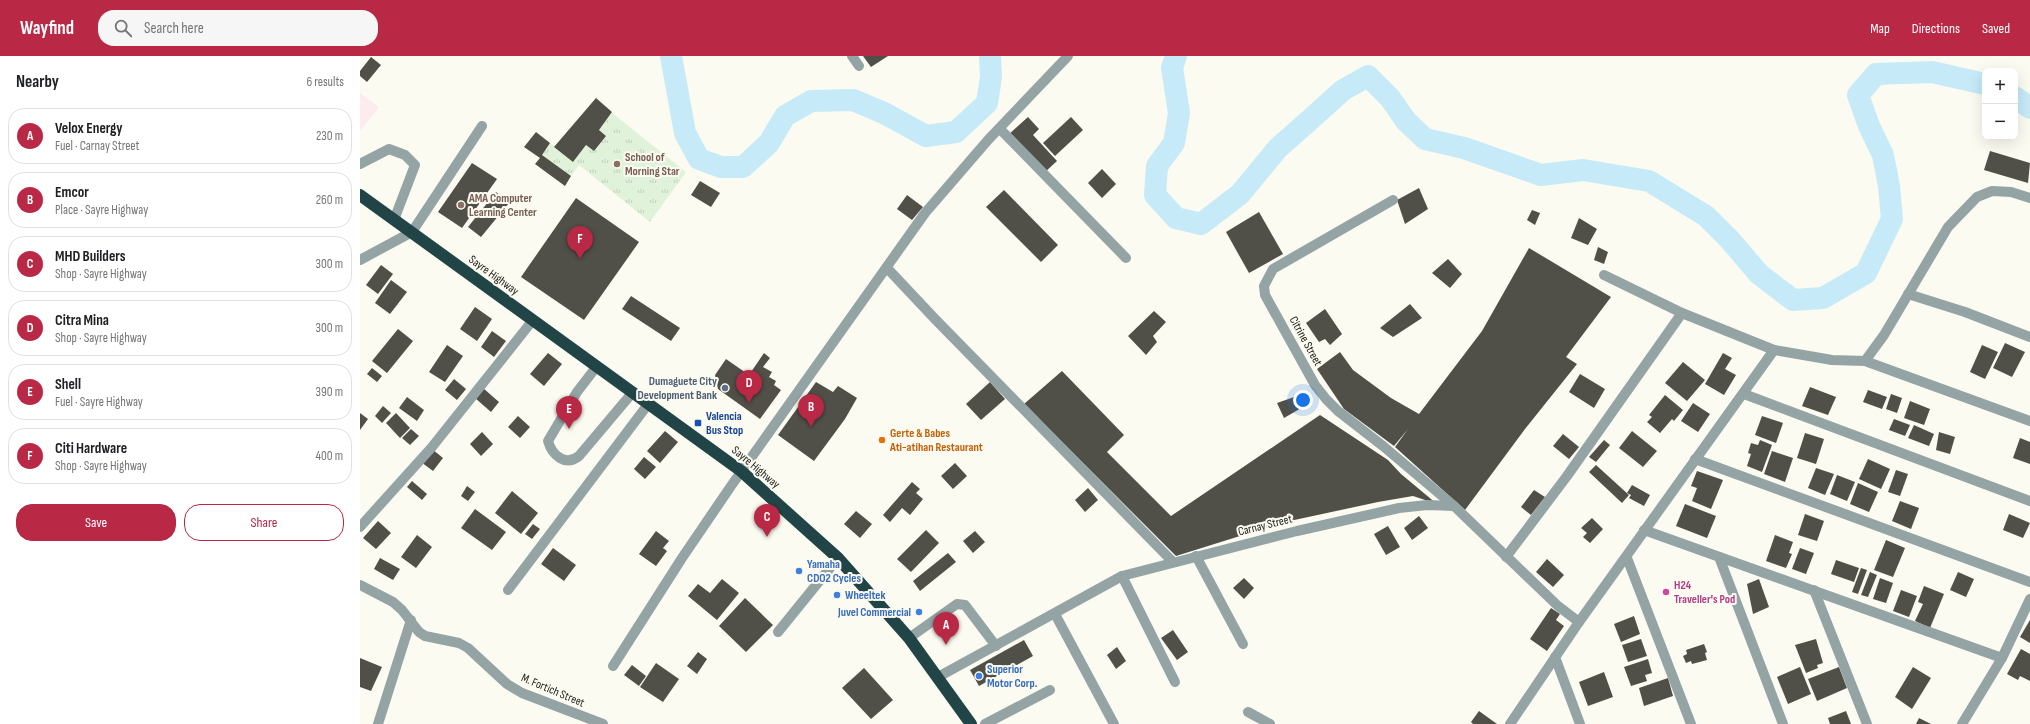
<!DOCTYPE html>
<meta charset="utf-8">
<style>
:root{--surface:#fff;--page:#f6f6f6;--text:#202124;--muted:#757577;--line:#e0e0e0;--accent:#b92845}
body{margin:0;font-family:"Sofia Sans Condensed",sans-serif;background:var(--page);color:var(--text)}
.controls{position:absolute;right:12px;top:12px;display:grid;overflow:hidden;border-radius:8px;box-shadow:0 4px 16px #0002}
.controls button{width:36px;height:36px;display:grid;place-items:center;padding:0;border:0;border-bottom:1px solid var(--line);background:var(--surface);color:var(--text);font:20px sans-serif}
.you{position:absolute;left:943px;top:344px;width:14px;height:14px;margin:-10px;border:3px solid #fff;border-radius:50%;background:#1a73e8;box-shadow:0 0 0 6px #1a73e833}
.badge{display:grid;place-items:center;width:26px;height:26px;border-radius:50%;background:var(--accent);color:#fff;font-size:13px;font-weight:700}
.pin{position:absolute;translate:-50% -33px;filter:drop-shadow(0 1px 2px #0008)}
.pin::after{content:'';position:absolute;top:21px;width:14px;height:12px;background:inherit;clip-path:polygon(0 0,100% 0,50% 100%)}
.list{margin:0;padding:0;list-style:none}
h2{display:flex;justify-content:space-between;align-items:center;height:52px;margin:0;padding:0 16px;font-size:17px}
h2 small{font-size:13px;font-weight:400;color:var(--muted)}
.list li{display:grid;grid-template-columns:26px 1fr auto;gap:12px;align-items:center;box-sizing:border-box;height:56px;margin:0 8px 8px;padding:0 8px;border:1px solid var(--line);border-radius:16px}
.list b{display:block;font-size:15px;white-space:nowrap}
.list p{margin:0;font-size:13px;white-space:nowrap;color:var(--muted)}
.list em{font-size:13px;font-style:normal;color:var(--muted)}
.actions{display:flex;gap:8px;padding:12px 16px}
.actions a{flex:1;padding:9px 0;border:1px solid var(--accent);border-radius:16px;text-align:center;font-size:14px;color:var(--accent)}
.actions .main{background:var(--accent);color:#fff}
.icon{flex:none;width:22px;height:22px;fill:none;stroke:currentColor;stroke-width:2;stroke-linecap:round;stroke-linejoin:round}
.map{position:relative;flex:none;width:1670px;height:668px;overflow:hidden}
header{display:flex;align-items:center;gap:24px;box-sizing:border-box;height:56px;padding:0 20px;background:var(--accent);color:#fff}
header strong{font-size:19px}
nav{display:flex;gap:22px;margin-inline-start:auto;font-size:14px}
.search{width:280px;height:36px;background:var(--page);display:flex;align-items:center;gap:10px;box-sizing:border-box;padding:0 14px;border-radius:16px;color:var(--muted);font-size:15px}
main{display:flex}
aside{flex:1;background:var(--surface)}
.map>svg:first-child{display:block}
.medical{fill:#fcecef}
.park{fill:url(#park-tufts)}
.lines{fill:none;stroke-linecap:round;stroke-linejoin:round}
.river{stroke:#c6eaf8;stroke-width:22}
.building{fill:#515048}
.minor{stroke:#94a4a5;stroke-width:10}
.highway{stroke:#214547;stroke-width:12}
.education-dot{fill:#8d6e63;stroke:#fcfbf1;stroke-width:1.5}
.service-dot{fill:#5c6f8a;stroke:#fcfbf1;stroke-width:1.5}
.transit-dot{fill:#1a4fb4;stroke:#fcfbf1;stroke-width:1.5}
.food-dot{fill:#e8710a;stroke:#fcfbf1;stroke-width:1.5}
.shop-dot{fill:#3f7fe0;stroke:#fcfbf1;stroke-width:1.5}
.hotel-dot{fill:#d1479c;stroke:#fcfbf1;stroke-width:1.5}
.labels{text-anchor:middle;stroke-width:4;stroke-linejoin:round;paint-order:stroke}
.education-label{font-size:12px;font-weight:bold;fill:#785e54;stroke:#fcfbf1;text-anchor:start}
.street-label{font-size:12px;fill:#21211d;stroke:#fcfbf1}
.service-label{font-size:12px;font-weight:bold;fill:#4e5e75;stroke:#fcfbf1;text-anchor:end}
.transit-label{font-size:12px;font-weight:bold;fill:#164399;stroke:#fcfbf1;text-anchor:start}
.food-label{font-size:12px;font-weight:bold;fill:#c56008;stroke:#fcfbf1;text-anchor:start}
.shop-label{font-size:12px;font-weight:bold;fill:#366cbe;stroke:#fcfbf1;text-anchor:start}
.hotel-label{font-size:12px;font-weight:bold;fill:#b23c85;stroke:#fcfbf1;text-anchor:start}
</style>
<header>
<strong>Wayfind</strong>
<div class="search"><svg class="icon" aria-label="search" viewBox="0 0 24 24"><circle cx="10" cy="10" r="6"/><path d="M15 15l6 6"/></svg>Search here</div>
<nav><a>Map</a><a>Directions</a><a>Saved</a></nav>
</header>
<main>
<aside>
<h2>Nearby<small>6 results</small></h2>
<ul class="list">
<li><span class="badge">A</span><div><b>Velox Energy</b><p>Fuel · Carnay Street</p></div><em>230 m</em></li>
<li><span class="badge">B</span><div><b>Emcor</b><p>Place · Sayre Highway</p></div><em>260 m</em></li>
<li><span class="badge">C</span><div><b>MHD Builders</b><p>Shop · Sayre Highway</p></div><em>300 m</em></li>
<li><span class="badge">D</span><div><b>Citra Mina</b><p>Shop · Sayre Highway</p></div><em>300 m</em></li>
<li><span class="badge">E</span><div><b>Shell</b><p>Fuel · Sayre Highway</p></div><em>390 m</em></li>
<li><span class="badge">F</span><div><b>Citi Hardware</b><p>Shop · Sayre Highway</p></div><em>400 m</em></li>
</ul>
<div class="actions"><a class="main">Save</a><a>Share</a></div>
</aside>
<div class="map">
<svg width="1670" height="668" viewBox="0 0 1670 668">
<defs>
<pattern id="park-tufts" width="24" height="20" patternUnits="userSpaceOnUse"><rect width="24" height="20" fill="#e0f2da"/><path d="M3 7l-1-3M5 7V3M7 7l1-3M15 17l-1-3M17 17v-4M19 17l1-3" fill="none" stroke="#c0cfbb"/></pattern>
</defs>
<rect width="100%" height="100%" fill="#fcfbf1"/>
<polygon class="medical" points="0,37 19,51 0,75"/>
<polygon class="park" points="252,57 326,116 290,166 219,109 211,120 182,99 190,87 213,106 226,89 234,95 246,80 239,74"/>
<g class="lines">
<g class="river">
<polyline points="311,0 325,77 339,103 361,111 383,111 409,87 425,60 451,45 493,44 524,57 566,80 596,76 627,47 631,21 630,0"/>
<polyline points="816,0 812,12 819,57 814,87 797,110 795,139 816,162 841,168 880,138 918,92 952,62 983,34 1008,20 1030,42 1046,65 1065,83 1104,92 1181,119 1223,114 1289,125 1346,160 1370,184 1399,218 1433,244 1463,242 1506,217 1532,163 1529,130 1523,99 1509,70 1498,39 1516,18 1572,16 1625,28"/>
<polyline points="1655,41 1670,52"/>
</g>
</g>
<g class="building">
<polygon points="503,0 528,0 511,11"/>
<polygon points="11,1 21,9 7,26 0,20 0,15"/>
<polygon points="236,42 252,56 239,74 246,80 234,95 226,89 213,106 194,91"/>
<polygon points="668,61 679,73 673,79 697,105 684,117 648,79"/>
<polygon points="711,61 723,74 695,100 683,87"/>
<polygon points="176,76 190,87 182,99 211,120 205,130 175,108 180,102 164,91"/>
<polygon points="1630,95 1670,107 1668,127 1624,114"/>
<polygon points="112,107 137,123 102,172 78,156"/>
<polygon points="742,113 756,128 742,142 728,127"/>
<polygon points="340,125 360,137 351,151 331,139"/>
<polygon points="1059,132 1068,153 1045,168 1037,144"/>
<polygon points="644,134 698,189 681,206 626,151"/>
<polygon points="136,136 149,147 121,181 108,171"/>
<polygon points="547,139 563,151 552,164 537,153"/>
<polygon points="216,142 279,186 224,264 161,221"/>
<polygon points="1172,154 1180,157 1175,169 1167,164"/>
<polygon points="899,156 923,198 889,217 866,176"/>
<polygon points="1219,162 1237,173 1228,189 1211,182"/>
<polygon points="1238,191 1248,196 1244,208 1234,204"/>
<polygon points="1169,192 1251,241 1206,301 1217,308 1165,373 1105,454 1035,391 1048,373 1034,390 984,353 957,313 980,296 993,314 1031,342 1059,358 1122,275"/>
<polygon points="1088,203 1102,218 1090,232 1072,217"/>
<polygon points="21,209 33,218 18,238 6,229"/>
<polygon points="31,224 47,236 30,258 15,247"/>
<polygon points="271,240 320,272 311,285 262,253"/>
<polygon points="1050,248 1062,262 1033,281 1020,272"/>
<polygon points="115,251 132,263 117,285 100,273"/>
<polygon points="965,253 982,278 970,289 965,283 959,286 946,267"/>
<polygon points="794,255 806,266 793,280 797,286 786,299 768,280"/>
<polygon points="38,273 53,285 27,317 12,305"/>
<polygon points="132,275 146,285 134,301 121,291"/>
<polygon points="1645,287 1665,296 1652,321 1633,312"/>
<polygon points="87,289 103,300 85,326 69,316"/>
<polygon points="1622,289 1638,296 1625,323 1610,316"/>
<polygon points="188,297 202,308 184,330 170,318"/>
<polygon points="404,297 410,302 403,311 412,316 409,321 416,325 414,329 421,334 400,363 358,333 355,319 366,303 389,319"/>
<polygon points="1363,297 1372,302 1365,313 1376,319 1364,339 1345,328"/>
<polygon points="1323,306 1345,324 1327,345 1305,327"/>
<polygon points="12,312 22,320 17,326 7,318"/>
<polygon points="702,315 764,379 747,396 811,460 960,359 1028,404 1041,418 1077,448 1053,440 1018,446 925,466 816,500 664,348"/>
<polygon points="1220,318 1245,333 1234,352 1209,336"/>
<polygon points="94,323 106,333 97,344 85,334"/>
<polygon points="456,326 473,336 478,330 497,342 485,363 454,405 418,379"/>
<polygon points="630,326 645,343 621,364 606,348"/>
<polygon points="1450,331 1476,341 1468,359 1442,350"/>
<polygon points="123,332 139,346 131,356 115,342"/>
<polygon points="1508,334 1527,341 1522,353 1503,346"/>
<polygon points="1531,338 1542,342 1537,357 1526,353"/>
<polygon points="1305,339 1323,354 1314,365 1312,363 1300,377 1287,366 1292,361 1289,359"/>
<polygon points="937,340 943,351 924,362 917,347"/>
<polygon points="47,341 64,354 57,365 39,352"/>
<polygon points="1550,345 1570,353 1564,369 1544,362"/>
<polygon points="1333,347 1350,358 1338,376 1321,365"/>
<polygon points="23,350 31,357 22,367 15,360"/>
<polygon points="0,357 8,363 0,374"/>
<polygon points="36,357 50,372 40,382 26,367"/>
<polygon points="158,360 170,371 160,382 148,371"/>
<polygon points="1402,360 1423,367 1416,387 1395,379"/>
<polygon points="1534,363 1550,369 1545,380 1529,374"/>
<polygon points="1554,369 1574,378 1569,390 1548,382"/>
<polygon points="51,373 59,380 50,389 42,382"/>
<polygon points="305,375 318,386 300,407 287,395"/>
<polygon points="1272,375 1297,395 1283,411 1259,392"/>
<polygon points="122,376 133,388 121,400 110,388"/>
<polygon points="1579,376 1595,381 1590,398 1576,394"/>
<polygon points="1445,377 1464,383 1456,408 1437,402"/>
<polygon points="1203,378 1219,391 1209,403 1193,390"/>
<polygon points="1660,382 1670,386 1670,408 1653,402"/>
<polygon points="1244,384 1250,389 1236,406 1229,401"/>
<polygon points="1400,384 1412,389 1402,416 1387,410 1391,398 1388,397 1391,387 1398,389"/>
<polygon points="72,393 83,402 73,415 61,406"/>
<polygon points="1412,395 1433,402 1425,426 1404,418"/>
<polygon points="284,401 296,411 285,423 274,413"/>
<polygon points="1508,403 1530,413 1521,433 1499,423"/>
<polygon points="595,407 607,420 593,433 581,420"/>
<polygon points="1236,409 1269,439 1262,447 1229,416"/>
<polygon points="1456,412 1474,418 1465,439 1448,432"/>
<polygon points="1536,414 1548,418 1540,440 1528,436"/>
<polygon points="1337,415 1363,424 1351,453 1332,445 1337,432 1331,430"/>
<polygon points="1477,419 1495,426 1487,445 1470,438"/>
<polygon points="52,425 67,438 62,444 47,431"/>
<polygon points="552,426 560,433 556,437 563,443 550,459 542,452 530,466 523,459"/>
<polygon points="1498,427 1518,436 1509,456 1490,448"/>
<polygon points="1272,429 1290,439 1284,450 1269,442 1271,439 1267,437"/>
<polygon points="107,430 115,436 108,445 101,440"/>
<polygon points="728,432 738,444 725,456 715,444"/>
<polygon points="1174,434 1185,441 1171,459 1161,451"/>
<polygon points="152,435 178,457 161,478 135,457"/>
<polygon points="1540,445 1559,452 1551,473 1532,465"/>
<polygon points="1325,448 1356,460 1347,482 1316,470"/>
<polygon points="115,453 146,476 132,494 101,472"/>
<polygon points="496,455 512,468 500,482 484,468"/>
<polygon points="1445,458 1464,465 1457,485 1438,479"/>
<polygon points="1649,458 1670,467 1663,482 1643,474"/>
<polygon points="1059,460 1068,472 1052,484 1044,472"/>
<polygon points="1232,462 1243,473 1230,487 1223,481 1227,477 1221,472"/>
<polygon points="18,465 31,477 16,493 3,482"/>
<polygon points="173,468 180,473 172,483 165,478"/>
<polygon points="1028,470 1040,491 1026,499 1014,478"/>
<polygon points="566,474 579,487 551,516 537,503"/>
<polygon points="296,475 309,485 303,492 307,495 296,510 279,498"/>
<polygon points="615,475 625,486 613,497 603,485"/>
<polygon points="57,479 72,491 56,512 41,501"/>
<polygon points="1415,479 1433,486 1429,497 1432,498 1426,512 1406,505"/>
<polygon points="1526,484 1545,492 1533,521 1514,514"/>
<polygon points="193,492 216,509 204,525 181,508"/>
<polygon points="1440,492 1454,497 1446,518 1432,513"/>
<polygon points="588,497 596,506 560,535 553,525"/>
<polygon points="20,502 40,513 33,524 14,513"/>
<polygon points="1187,503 1204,519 1193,531 1176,516"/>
<polygon points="1476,504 1499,512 1494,526 1471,518"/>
<polygon points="1501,512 1507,514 1498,538 1492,536"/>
<polygon points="1510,516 1517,519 1508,541 1501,539"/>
<polygon points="1598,516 1614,523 1606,541 1590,534"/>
<polygon points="884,522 894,532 884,543 873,532"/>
<polygon points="1520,522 1533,527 1526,547 1513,543"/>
<polygon points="362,523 379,537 357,564 328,540 338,528 350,537"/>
<polygon points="1399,523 1409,551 1393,558 1387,528"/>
<polygon points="1564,530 1584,538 1570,572 1555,565 1563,548 1558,546"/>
<polygon points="1541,534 1557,540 1549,561 1533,555"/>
<polygon points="385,542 413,569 386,596 359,570"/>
<polygon points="1191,552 1200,558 1196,564 1204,570 1187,595 1170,583"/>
<polygon points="1274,560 1280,578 1261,586 1254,568"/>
<polygon points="1670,564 1670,587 1660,581"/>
<polygon points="813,574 828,596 817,604 801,582"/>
<polygon points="1281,583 1287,600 1268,606 1262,589"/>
<polygon points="1456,583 1463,607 1457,609 1458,612 1446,617 1435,589"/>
<polygon points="664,584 673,600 619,630 610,614"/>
<polygon points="1344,588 1347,596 1345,597 1347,604 1332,608 1331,605 1326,607 1323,600 1327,598 1326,594"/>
<polygon points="757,591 766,605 756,613 747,599"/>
<polygon points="1661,593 1670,598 1670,625 1660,620 1658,624 1647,618"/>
<polygon points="338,596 347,603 337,618 327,610"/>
<polygon points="0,602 22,611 11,635 0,631"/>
<polygon points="1288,603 1292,617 1285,619 1287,625 1271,630 1264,611"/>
<polygon points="296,607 319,623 303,646 280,631"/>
<polygon points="272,609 286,620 279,630 264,619"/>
<polygon points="1440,611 1451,638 1428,648 1417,621"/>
<polygon points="1479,611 1487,632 1457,645 1448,623"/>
<polygon points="1553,611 1571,622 1552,653 1535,641"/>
<polygon points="504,612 533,644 511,663 482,632"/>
<polygon points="1244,616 1253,641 1228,650 1219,626"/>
<polygon points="1308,622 1313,640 1284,650 1279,632"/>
<polygon points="1119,655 1137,668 1113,668 1111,666"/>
<polygon points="1486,655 1491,668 1470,668 1468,662"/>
<polygon points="1559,662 1571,668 1556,668"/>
</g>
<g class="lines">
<g class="minor">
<polyline points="492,0 499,10"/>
<polyline points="640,73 766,202"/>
<polyline points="0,108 29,93 45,99 55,109 34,164"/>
<polyline points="1033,144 913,213 904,230 905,239 955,329 966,343 978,355 1023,390 1094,450"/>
<polyline points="0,204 52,176 122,70"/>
<polyline points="527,212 575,263 813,506"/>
<polyline points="1244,219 1322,257"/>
<polyline points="1548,238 1605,256 1670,281"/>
<polyline points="1505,305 1670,365"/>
<path d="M237 310 217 336 188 385C192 399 205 411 219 400L273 336"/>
<polyline points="1384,338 1670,445"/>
<polyline points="1335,403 1670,526"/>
<polyline points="0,471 72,391 173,264"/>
<polyline points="1284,474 1642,602"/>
<polyline points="836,500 883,588"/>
<polyline points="1146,501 1207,420 1322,257 1414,294"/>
<polyline points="1359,501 1423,668"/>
<polyline points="1267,502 1331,668"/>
<polyline points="762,520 815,626"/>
<polyline points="0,529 33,546 42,554 59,576 65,580 99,587 108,592 147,628 162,637 243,668"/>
<polyline points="148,534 289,347"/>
<polyline points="1454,534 1507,668"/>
<polyline points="695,558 754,668"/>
<polyline points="418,576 478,502"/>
<polyline points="549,582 597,548 605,549 636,590"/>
<polyline points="1195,601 1220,668"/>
<polyline points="253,610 322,502 371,430 565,157 628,84 708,0"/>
<polyline points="578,621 762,520 937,475 1039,452 1067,449 1094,450 1198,550 1219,566"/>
<polyline points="888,656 910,668"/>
<polyline points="18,668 51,564"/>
<polyline points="625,668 690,634"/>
<polyline points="1150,668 1219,566 1414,294 1472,304 1505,305 1524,279 1588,171 1617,141 1632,135 1651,136 1670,142"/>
<polyline points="1602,668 1642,602 1670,543"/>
</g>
<polyline class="highway" points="0,139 381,415 478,502 549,582 611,668"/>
</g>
<g class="education-dot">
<circle cx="257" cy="108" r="4"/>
<circle cx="101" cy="149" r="4"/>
</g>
<circle class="service-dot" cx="365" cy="332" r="4"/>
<rect class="transit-dot" x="334" y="363" width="8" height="8" rx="2"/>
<circle class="food-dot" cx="522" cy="384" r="4"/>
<g class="shop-dot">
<circle cx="439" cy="515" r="4"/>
<circle cx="477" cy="539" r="4"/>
<circle cx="559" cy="556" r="4"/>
<circle cx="619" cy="620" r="4"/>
</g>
<circle class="hotel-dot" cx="1306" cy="536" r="4"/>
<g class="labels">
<g class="education-label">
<text x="265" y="105">School of<tspan x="265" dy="14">Morning Star</tspan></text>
<text x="109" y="146">AMA Computer<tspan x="109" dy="14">Learning Center</tspan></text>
</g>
<g class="street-label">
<text transform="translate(134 219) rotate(36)" y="4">Sayre Highway</text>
<text transform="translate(946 285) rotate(61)" y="4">Citrine Street</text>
<text transform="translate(396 411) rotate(40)" y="4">Sayre Highway</text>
<text transform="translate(905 469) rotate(-14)" y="4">Carnay Street</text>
<text transform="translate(193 634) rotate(23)" y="4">M. Fortich Street</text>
</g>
<g class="service-label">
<text x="357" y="329">Dumaguete City<tspan x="357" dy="14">Development Bank</tspan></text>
</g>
<g class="transit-label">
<text x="346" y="364">Valencia<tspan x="346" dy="14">Bus Stop</tspan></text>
</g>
<g class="food-label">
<text x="530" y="381">Gerte &amp; Babes<tspan x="530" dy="14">Ati-atihan Restaurant</tspan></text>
</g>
<g class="shop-label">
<text x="447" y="512">Yamaha<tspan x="447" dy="14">CDO2 Cycles</tspan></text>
<text x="485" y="543">Wheeltek</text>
<text x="551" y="560" text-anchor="end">Juvel Commercial</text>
<text x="627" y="617">Superior<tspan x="627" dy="14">Motor Corp.</tspan></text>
</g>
<g class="hotel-label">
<text x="1314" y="533">H24<tspan x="1314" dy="14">Traveller's Pod</tspan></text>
</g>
</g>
</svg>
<div class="controls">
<button>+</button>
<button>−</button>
</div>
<div class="you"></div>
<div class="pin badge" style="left:586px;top:589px">A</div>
<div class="pin badge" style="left:451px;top:371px">B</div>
<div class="pin badge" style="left:407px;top:481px">C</div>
<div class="pin badge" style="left:389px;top:347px">D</div>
<div class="pin badge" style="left:209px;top:373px">E</div>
<div class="pin badge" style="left:220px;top:203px">F</div>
</div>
</main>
